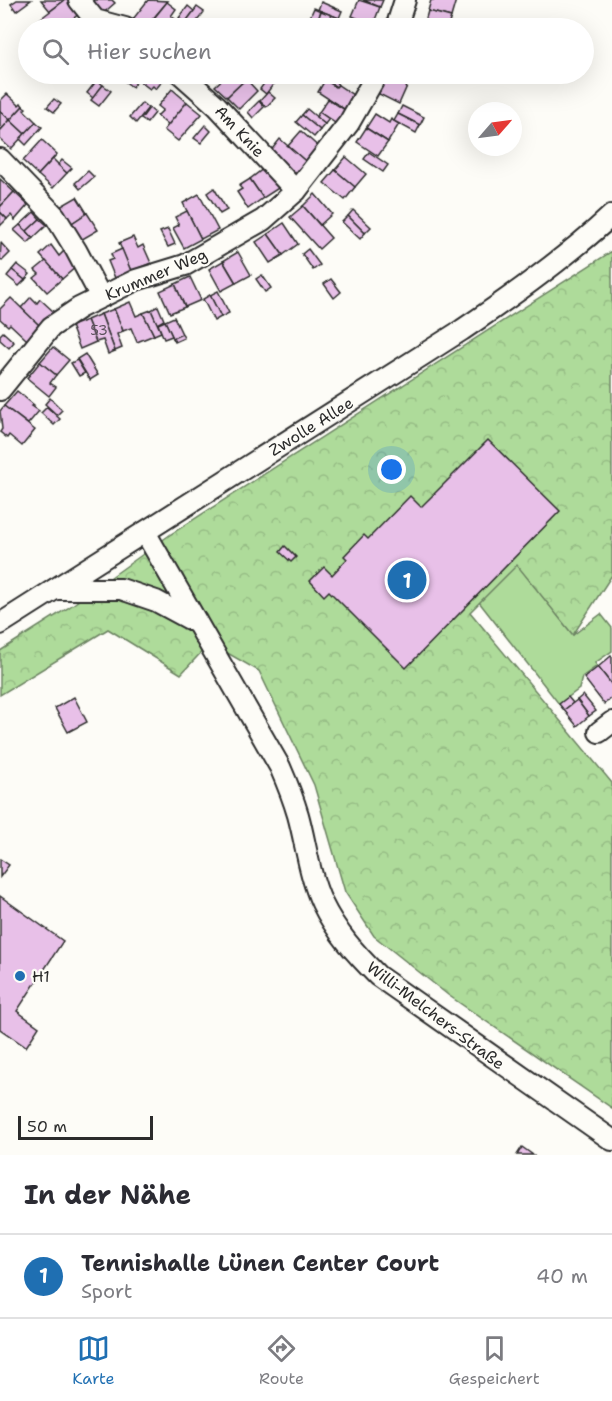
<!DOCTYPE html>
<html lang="de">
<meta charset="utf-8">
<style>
:root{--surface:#fff;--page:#f2f2f3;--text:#2b2b33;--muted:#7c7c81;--line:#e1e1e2;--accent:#1f6fb2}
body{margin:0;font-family:"Shantell Sans",sans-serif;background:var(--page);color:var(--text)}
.compass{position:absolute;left:468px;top:102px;width:54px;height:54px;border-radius:50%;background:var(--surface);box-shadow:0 6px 24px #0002;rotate:62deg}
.scale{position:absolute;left:18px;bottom:15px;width:135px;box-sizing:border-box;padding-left:6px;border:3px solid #2b2b2b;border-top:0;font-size:16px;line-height:21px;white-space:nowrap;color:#2b2b2b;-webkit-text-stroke:4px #fdfcf7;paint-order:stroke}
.you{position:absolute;left:392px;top:470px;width:21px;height:21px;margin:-15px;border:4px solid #fff;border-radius:50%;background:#1a73e8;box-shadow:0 0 0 9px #1a73e833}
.badge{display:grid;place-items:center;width:39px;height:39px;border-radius:50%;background:var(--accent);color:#fff;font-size:20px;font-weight:700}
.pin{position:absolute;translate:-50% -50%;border:3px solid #fff;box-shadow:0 2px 6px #0006}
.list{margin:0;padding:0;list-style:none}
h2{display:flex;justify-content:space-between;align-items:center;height:78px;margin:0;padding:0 24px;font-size:26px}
h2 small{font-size:20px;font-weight:400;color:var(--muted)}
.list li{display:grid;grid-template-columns:39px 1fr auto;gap:18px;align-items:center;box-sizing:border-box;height:84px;padding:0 24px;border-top:2px solid var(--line)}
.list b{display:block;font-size:22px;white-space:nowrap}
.list p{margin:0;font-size:20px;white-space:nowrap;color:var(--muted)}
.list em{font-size:20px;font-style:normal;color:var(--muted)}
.icon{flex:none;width:33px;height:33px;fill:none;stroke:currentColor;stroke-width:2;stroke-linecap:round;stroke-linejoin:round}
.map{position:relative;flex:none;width:612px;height:1155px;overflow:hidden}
.search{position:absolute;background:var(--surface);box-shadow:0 6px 24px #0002;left:18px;right:18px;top:18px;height:66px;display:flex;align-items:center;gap:15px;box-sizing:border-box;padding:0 21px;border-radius:33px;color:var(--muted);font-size:22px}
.sheet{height:162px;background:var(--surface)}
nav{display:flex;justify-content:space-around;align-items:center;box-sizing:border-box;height:84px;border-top:2px solid var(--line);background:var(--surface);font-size:16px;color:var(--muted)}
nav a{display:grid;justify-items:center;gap:3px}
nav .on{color:var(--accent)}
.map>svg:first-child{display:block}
.green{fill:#aedb9a;stroke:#6c8362;stroke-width:1.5}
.forest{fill:url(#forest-crowns);stroke:#6c8362;stroke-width:1.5}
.building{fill:#e8c0e8;stroke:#2b2b2b;stroke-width:1.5}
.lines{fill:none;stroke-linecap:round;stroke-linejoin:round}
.minor-casing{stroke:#2b2b2b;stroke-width:24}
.minor{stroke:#fdfcf7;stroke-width:20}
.poi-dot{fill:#1f6fb2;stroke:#fdfcf7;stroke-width:2}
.labels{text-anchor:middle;stroke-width:4.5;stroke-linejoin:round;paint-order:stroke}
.number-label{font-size:14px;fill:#5a505a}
.street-label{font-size:16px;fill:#2b2b2b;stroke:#fdfcf7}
.poi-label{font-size:16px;fill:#2b2b2b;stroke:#fdfcf7;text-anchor:start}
</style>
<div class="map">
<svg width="612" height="1155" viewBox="0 0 612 1155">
<defs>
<pattern id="forest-crowns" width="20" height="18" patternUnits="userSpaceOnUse" patternTransform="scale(1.5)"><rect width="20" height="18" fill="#aedb9a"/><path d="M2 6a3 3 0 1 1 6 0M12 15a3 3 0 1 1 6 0" fill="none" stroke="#96bc85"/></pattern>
</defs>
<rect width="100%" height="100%" fill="#fdfcf7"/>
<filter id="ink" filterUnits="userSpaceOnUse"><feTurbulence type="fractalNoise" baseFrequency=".0167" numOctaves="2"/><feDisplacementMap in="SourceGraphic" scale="12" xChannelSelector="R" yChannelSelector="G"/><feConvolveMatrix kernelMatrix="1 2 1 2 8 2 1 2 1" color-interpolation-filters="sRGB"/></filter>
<g filter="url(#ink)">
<polygon class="green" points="517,564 573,635 601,614 612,628 612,651 595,663 597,666 582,677 579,689 559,704 479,602"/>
<polygon class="forest" points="612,251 612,575 573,635 517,565 470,612 612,783 612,1108 448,995 374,936 345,892 314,785 259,671 210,643 181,674 108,629 0,695 0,651 68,608 171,534"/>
<g class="building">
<polygon points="17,0 31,0 16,11 11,4"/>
<polygon points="41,0 65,0 50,11"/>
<polygon points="65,0 69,0 79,14 61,27 57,22 49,28 41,28 36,22"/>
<polygon points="88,0 112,0 115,3 100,16"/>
<polygon points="148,0 168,1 145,28 133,19"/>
<polygon points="359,0 380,7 373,25 352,16"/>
<polygon points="363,0 383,0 380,7"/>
<polygon points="431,0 456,0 451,17 428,11"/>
<polygon points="167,2 176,9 171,16 175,19 168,28 146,28"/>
<polygon points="321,2 342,11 339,18 318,10"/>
<polygon points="188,6 194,11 185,23 179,18"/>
<polygon points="197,7 204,12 192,28 185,23"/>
<polygon points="314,8 321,11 318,20 310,17"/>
<polygon points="321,11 339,18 336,27 318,20"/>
<polygon points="428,11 451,17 449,23 464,27 463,28 437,28 424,25"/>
<polygon points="128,74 143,74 132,87 123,80"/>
<polygon points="143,74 168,74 156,89 153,86 150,89 138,80"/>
<polygon points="228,74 240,74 246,79 227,97 215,86"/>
<polygon points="323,74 336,74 340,75 336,82 338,85 336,87 325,80 327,77"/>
<polygon points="386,74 413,74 407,86 385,75"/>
<polygon points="385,75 407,86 399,104 377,93"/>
<polygon points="268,78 275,82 266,94 260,89"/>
<polygon points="246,79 257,91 239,109 227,97"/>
<polygon points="97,80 103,85 93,98 87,93"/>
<polygon points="325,80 336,87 338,85 359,99 350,113 318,92"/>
<polygon points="103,85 111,91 99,106 91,100"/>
<polygon points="172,89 187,102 168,125 157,116 163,110 158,106"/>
<polygon points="268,92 275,98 266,107 260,101"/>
<polygon points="7,94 19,105 21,103 23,106 10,120 0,111 0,101"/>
<polygon points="54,99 61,104 54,112 47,107"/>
<polygon points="328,99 350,113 341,127 319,112"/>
<polygon points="259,101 264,107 253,118 248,112"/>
<polygon points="187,102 202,114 178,141 164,130"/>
<polygon points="142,103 148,108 136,123 130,117"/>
<polygon points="23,106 26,108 24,110 36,122 25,134 10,120"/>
<polygon points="402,106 424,117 420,125 398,114"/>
<polygon points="149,108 155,113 147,123 141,119"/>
<polygon points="307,109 325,124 320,130 302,115"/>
<polygon points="0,111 10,120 0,131"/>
<polygon points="319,112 329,119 325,124 316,117"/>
<polygon points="375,114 389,123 391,119 399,124 388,142 366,128"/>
<polygon points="398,114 420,125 416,133 394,121"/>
<polygon points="302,115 320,130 314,137 296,122"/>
<polygon points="10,120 25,134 11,149 0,139 0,131"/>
<polygon points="36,122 42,127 26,145 20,139"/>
<polygon points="205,125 211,131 201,143 194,138"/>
<polygon points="366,128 388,142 378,156 357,142"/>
<polygon points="301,131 323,151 311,166 288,146"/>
<polygon points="280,139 311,166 298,181 269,153"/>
<polygon points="42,140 57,154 38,175 23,161"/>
<polygon points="369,152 388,165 383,172 364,159"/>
<polygon points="346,157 366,174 355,187 335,170"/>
<polygon points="53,159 67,173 53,188 38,175"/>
<polygon points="62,160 72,168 67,173 58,165"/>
<polygon points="263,169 265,173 268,171 280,187 263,198 250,179"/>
<polygon points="335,170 355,187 345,200 324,183"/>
<polygon points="88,171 94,177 80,189 75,183"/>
<polygon points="0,179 14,192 0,207"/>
<polygon points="250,179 263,198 248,209 237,192 242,189 239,186"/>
<polygon points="214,188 227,210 220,214 207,193"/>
<polygon points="14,192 28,205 15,220 11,215 7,219 0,212 0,207"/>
<polygon points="199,194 218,230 201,239 183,203"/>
<polygon points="315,194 332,214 320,225 303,206"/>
<polygon points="77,197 87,213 69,225 58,208"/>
<polygon points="303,206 331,238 319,249 290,217"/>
<polygon points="353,210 371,227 365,233 348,216"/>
<polygon points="187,211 201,239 184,248 173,228 179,225 175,217"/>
<polygon points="0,212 7,219 0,226"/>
<polygon points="34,212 40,219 27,231 20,225"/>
<polygon points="87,213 98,230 79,241 69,225"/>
<polygon points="348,216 365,233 360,239 342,222"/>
<polygon points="40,219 47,225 33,238 27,231"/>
<polygon points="284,223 298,244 283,255 268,234"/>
<polygon points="20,225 33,238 28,243 14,230"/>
<polygon points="168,229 175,244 168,247 160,232"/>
<polygon points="268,234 283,255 270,263 256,242"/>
<polygon points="133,237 138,248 143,245 151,263 131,271 119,243"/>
<polygon points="1,243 10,253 2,261 0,259"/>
<polygon points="51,245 59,256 66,249 77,266 62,279 40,255"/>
<polygon points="122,249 131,271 115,278 108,261 113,259 111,254"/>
<polygon points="308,249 320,265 313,270 302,254"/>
<polygon points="238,252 251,275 236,283 223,261"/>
<polygon points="46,261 62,279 47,292 34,278 39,274 35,270"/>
<polygon points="223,261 236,283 221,291 209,269"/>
<polygon points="17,264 30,274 25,280 12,270"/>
<polygon points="12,270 25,280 19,286 7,276"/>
<polygon points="262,275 271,288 265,292 256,279"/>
<polygon points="190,277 201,300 185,307 175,284"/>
<polygon points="331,279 341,292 334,298 324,284"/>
<polygon points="175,284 185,307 170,313 160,291"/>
<polygon points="218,291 229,313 221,317 210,295"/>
<polygon points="210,295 221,317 214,321 203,299"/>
<polygon points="31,297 37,303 40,299 54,312 40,326 21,308"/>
<polygon points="11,298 40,326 27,340 10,324 8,326 0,319 0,309"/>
<polygon points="130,302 136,316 143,313 154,335 137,342 131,328 123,331 114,309"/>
<polygon points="158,306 164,320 157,324 151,310"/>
<polygon points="114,309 123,331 117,334 122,348 115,351 101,314"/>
<polygon points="151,310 161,332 154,335 143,313"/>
<polygon points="101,314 115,351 108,354 103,340 96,342 87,320"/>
<polygon points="174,317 182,334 173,338 165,321"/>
<polygon points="87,320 96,342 80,349 71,326"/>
<polygon points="165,321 172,336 164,339 158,324"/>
<polygon points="3,332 14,342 9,348 0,340 0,335"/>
<polygon points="182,334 184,338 175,342 173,338"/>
<polygon points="53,347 69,360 56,375 40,362"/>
<polygon points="85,354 98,375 90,380 77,359"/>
<polygon points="77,360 85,373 79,376 71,363"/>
<polygon points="40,362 56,375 50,383 56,387 49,396 27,378"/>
<polygon points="17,391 34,405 32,406 39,411 28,424 4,406"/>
<polygon points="50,398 62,410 57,415 45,404"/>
<polygon points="4,406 35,430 22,446 9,435 7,438 0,432 2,429 0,411"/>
<polygon points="47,407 60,419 54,425 41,413"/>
<polygon points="488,440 560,511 406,668 329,591 324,596 310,581 324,567 332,575 347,559 344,556 364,535 368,539 410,496 421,507"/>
<polygon points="285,546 296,557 291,562 280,552"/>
<polygon points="611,656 612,657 612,685 598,667"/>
<polygon points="598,667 612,685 612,698 604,704 584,678"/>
<polygon points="583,695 596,711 589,716 577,700"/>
<polygon points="74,697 87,722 68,732 55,708"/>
<polygon points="568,697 573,703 564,710 559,704"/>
<polygon points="577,700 589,716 577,726 564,710"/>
<polygon points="0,859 9,865 0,877"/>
<polygon points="0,896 63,941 17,1011 39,1027 26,1047 0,1029"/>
<polygon points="522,1147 533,1155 517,1155"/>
</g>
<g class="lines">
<g class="minor-casing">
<g id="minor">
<polyline points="79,0 95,20 125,28"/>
<polyline points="396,28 405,0"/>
<polyline points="181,74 217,106 296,191"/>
<polyline points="0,159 55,216 76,250 101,297"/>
<polyline points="0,390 51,327 79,308 136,280 185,265 263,220 296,191 349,123 377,74"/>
<path d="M145 532 280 767C287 783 293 798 298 815 306 844 309 875 322 903 336 932 356 954 378 976L612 1140"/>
<polyline points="55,589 121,589 156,601 195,622"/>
<path d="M0 624 462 330C514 295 566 258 612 215"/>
<polyline points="599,732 612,722"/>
</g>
</g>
<use href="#minor" class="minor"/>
</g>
</g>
<circle class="poi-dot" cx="20" cy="976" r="6"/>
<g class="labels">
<g class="number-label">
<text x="99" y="335">53</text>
</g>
<g class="street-label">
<text transform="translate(240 131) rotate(47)" y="6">Am Knie</text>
<text transform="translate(156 274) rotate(-23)" y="6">Krummer Weg</text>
<text transform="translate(311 426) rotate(-32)" y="6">Zwolle Allee</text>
<text transform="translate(436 1015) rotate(37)" y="6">Willi-Melchers-Straße</text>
</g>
<g class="poi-label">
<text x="32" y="982">H1</text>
</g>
</g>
</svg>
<svg class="compass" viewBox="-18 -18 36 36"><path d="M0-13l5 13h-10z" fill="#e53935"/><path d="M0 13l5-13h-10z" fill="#7c7c81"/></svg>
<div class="scale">50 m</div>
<div class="you"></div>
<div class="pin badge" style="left:407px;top:580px">1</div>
<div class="search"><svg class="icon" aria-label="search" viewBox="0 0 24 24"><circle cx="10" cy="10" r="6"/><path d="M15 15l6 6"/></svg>Hier suchen</div>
</div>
<section class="sheet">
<h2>In der Nähe<small></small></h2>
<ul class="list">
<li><span class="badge">1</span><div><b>Tennishalle Lünen Center Court</b><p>Sport</p></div><em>40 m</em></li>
</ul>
</section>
<nav>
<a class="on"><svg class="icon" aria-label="map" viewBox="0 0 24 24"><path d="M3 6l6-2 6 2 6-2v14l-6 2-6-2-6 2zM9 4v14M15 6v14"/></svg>Karte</a>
<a><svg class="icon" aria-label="directions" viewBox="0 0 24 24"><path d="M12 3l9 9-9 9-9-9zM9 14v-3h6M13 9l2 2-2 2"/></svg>Route</a>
<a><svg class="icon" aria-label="saved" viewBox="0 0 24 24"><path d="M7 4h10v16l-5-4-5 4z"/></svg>Gespeichert</a>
</nav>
